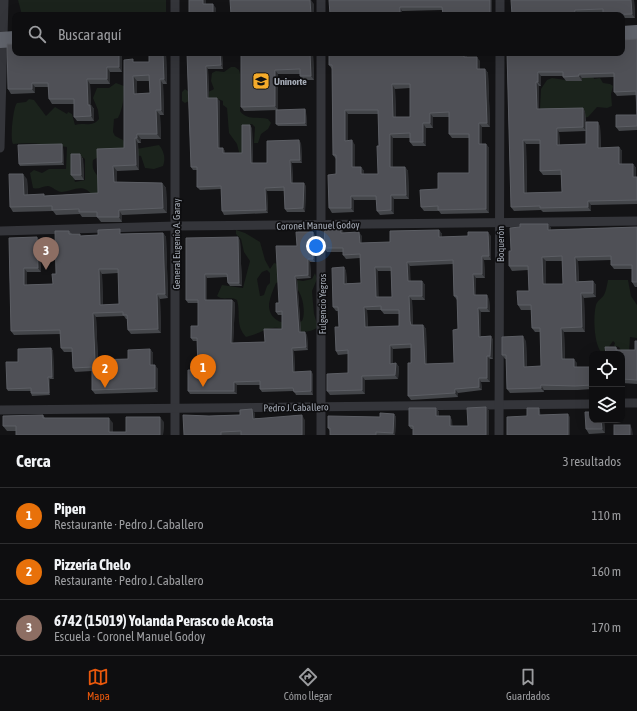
<!DOCTYPE html>
<html lang="es">
<meta charset="utf-8">
<style>
:root{--surface:#0e0e10;--page:#1c1c1e;--text:#f1f3f6;--muted:#9b9c9f;--line:#2e2e30;--accent:#ea580c}
body{margin:0;font-family:"Asap Condensed",sans-serif;background:var(--page);color:var(--text)}
.controls{position:absolute;right:12px;bottom:12px;display:grid;overflow:hidden;border-radius:8px;box-shadow:0 4px 16px #0002}
.controls button{width:36px;height:36px;display:grid;place-items:center;padding:0;border:0;border-bottom:1px solid var(--line);background:var(--surface);color:var(--text);font:20px sans-serif}
.you{position:absolute;left:316px;top:246px;width:14px;height:14px;margin:-10px;border:3px solid #fff;border-radius:50%;background:#1a73e8;box-shadow:0 0 0 6px #1a73e833}
.badge{display:grid;place-items:center;width:26px;height:26px;border-radius:50%;background:var(--accent);color:#fff;font-size:13px;font-weight:700}
.pin{position:absolute;translate:-50% -33px;filter:drop-shadow(0 1px 2px #0008)}
.pin::after{content:'';position:absolute;top:21px;width:14px;height:12px;background:inherit;clip-path:polygon(0 0,100% 0,50% 100%)}
.list{margin:0;padding:0;list-style:none}
h2{display:flex;justify-content:space-between;align-items:center;height:52px;margin:0;padding:0 16px;font-size:17px}
h2 small{font-size:13px;font-weight:400;color:var(--muted)}
.list li{display:grid;grid-template-columns:26px 1fr auto;gap:12px;align-items:center;box-sizing:border-box;height:56px;padding:0 16px;border-top:1px solid var(--line)}
.list b{display:block;font-size:15px;white-space:nowrap}
.list p{margin:0;font-size:13px;white-space:nowrap;color:var(--muted)}
.list em{font-size:13px;font-style:normal;color:var(--muted)}
.icon{flex:none;width:22px;height:22px;fill:none;stroke:currentColor;stroke-width:2;stroke-linecap:round;stroke-linejoin:round}
.map{position:relative;flex:none;width:637px;height:435px;overflow:hidden}
.search{position:absolute;background:var(--surface);box-shadow:0 4px 16px #0002;left:12px;right:12px;top:12px;height:44px;display:flex;align-items:center;gap:10px;box-sizing:border-box;padding:0 14px;border-radius:8px;color:var(--muted);font-size:15px}
.sheet{height:220px;background:var(--surface)}
nav{display:flex;justify-content:space-around;align-items:center;box-sizing:border-box;height:56px;border-top:1px solid var(--line);background:var(--surface);font-size:11px;color:var(--muted)}
nav a{display:grid;justify-items:center;gap:2px}
nav .on{color:var(--accent)}
.map>svg:first-child{display:block}
.green{fill:#1b231c;fill-rule:evenodd}
.lines{fill:none;stroke-linecap:round;stroke-linejoin:round}
.street{stroke:#34353a;stroke-width:9}
.highway{stroke:#60636b;stroke-width:16}
.wall{fill:#44464a;fill-rule:evenodd}
.shaded-wall{fill:#2c2d30}
.building{fill:#4f5056;stroke:#5c5e64;fill-rule:evenodd}
.labels{text-anchor:middle;stroke-width:3.5;stroke-linejoin:round;paint-order:stroke}
.poi-label{font-size:10px;font-weight:bold;fill:#a4aab5;stroke:#0e0e10;text-anchor:start}
.street-label{font-size:10px;fill:#a4aab5;stroke:#0e0e10}
</style>
<div class="map">
<svg width="637" height="435" viewBox="0 0 637 435">
<rect width="100%" height="100%" fill="#131315"/>
<g class="green">
<polygon points="18,0 166,0 166,15 22,15"/>
<path d="M231 67H235L239 70 240 74V111C247 121 258 116 268 119L271 123 268 129 261 134 258 143H254L255 127 252 124 243 127 244 159 240 156 237 144 229 133 227 108 223 105V101C212 96 195 98 185 103L182 101V92L185 89C193 97 206 94 214 89L211 81 212 73 216 71 224 72Z"/>
<polygon points="593,74 594,79 600,78 603,83 610,84 613,86 611,94 612,106 607,108 597,107 588,117 583,118 542,111 540,109 541,89 547,80 552,78 572,81"/>
<path d="M116 83 124 86C124 97 123 108 118 118L114 119 113 132 115 136 123 140 127 148 131 150 159 145C164 151 166 159 163 166L154 169 145 168 141 156C127 154 106 152 93 160 91 173 98 173 101 182 101 185 101 190 101 193L91 194C83 183 72 191 62 192 57 192 53 187 48 186 42 186 39 190 33 188L30 173 34 170 42 173 49 169H66L67 147C47 145 32 142 13 144 10 139 13 107 17 103L26 102 29 99 34 100 46 116 55 107 67 114 68 112 72 114 75 125C83 122 92 128 99 119L98 110 93 98 97 88H109ZM80 155 85 159V180L75 182 71 170Z"/>
<path d="M236 230 245 233 260 242 265 260 270 269 274 263 278 264 283 278 303 281 312 279 315 273 317 279 312 291 314 314 318 327C307 336 292 330 279 328 267 326 258 335 246 337 235 325 241 314 237 300 230 296 223 301 217 296L222 285 243 288 250 261 244 252 241 239 236 234ZM267 270 270 273V283L267 286 264 295 261 296H260L257 279 262 272ZM281 281C285 283 293 285 296 288 303 294 306 313 302 321 288 327 268 322 269 304 270 297 273 290 276 283Z"/>
<path d="M608 280H628L631 296 637 305V338L630 337 629 352 623 354 619 347 614 346 615 343 613 341 605 352H601C594 343 593 316 596 305 597 301 602 298 604 295 606 291 607 285 608 280Z"/>
</g>
<g class="lines">
<g class="street">
<polyline points="500,0 500,15"/>
<polyline points="175,15 175,0"/>
<polyline points="321,15 321,0"/>
<polyline points="175,53 175,435"/>
<polyline points="0,148 4,0"/>
<polyline points="0,231 176,226 637,221"/>
<polyline points="622,403 637,403"/>
<polyline points="0,410 592,404"/>
<polyline points="321,435 321,53"/>
<polyline points="499,435 500,53"/>
</g>
<g class="highway">
<polyline points="622,34 637,33"/>
<polyline points="0,40 15,39"/>
</g>
</g>
<g class="wall">
<polygon points="329,0 492,0 492,15 442,10 402,11"/>
<polygon points="511,0 634,0 635,18 622,18 622,15 603,15 603,13 578,14"/>
<path d="M637 39V130L619 131 616 127 637 115V95L617 96 614 92V77L582 78V81H566L563 77V76H541V86H539V109L583 108 585 112 586 122 600 126 601 148 619 147 622 151V164H633L636 168V177H637V204L591 205V211L543 212 541 210 514 211 511 207 507 53ZM586 131V144L560 145 559 132ZM526 144H540V171L543 175H561L562 192 527 193Z"/>
<polygon points="15,53 122,53 122,72 110,72 110,84 90,84 91,105 94,109 94,121 77,121 74,117 74,104 52,104 49,99 48,87 35,87 35,93 11,94 8,89"/>
<path d="M149 53H166L167 84H163L164 115H160L161 139H141V143H138L139 170 117 171V182L162 183 166 188 167 213 122 215V222H101L97 217H82L80 214 56 215 53 211 13 212 10 207 27 179 28 195 45 196 98 193 124 148 135 62H149ZM137 81H149L150 93 137 94Z"/>
<polygon points="187,53 222,53 223,69 208,69 209,98 220,101 220,148 225,151 225,153 242,153 252,128 253,163 267,163 301,143 302,163 292,163 293,183 306,186 305,212 287,212 285,209 284,191 267,191 268,213 224,215 222,211 221,189 200,190 197,187 197,170 193,170 191,167"/>
<polygon points="241,53 313,53 314,80 303,80 300,76 300,74 278,74 278,110 244,111 241,107"/>
<path d="M329 53H467V57L480 61V69H485L488 73 490 127H482V144H486L489 148V213L441 214 439 211H424L421 207 438 189 469 173V138H452L449 134V117H433V128H426V146H413L410 142V138H393V167H405L408 171 409 199H394V214L380 215 377 211V200H354V212L332 213 329 208 336 174V159L333 155 332 69 329 65ZM410 88V117H396L395 89ZM348 114H378L379 146 378 174H364V171L361 167H355V145L348 141Z"/>
<polygon points="305,109 306,112 307,126 278,126 276,124"/>
<polygon points="62,144 63,147 64,165 20,166 19,164"/>
<polygon points="80,154 83,159 84,180 75,180 71,175"/>
<path d="M548 224 551 228V230L637 227V287H635L632 282V269H614L611 265V260L578 261 579 281H593L596 285V297L584 298 585 332H564L565 359 577 363V367H592V389L578 390H544V392L510 393 507 389 506 359H505L502 355 526 341 527 367 541 366 540 332H535L532 328 531 310H521L518 305 529 291 528 270 512 271 509 266 511 251 520 227ZM546 261H562L563 284H546Z"/>
<path d="M341 226 343 230V233L362 236V243L390 242 439 230 442 234V237L491 236V260H484L485 278H476V295L489 299 490 312H481V336H491L493 340V359H490V382H481L482 390 458 393V397L411 400 408 396 411 363V348L393 349V364L396 363 399 367 398 379 365 380V394L330 395 327 391 348 373V354L338 355 336 351 339 327 338 311H336L333 307 344 267 346 271 347 283H361L360 258 346 259 343 255V252H327L324 248ZM453 264 454 296 457 300 458 329 454 363 427 364 426 329 423 325H413L412 300H425V285L422 281H410V266ZM378 271H391L392 297H378ZM367 310H381L384 314H399V326L368 327Z"/>
<path d="M69 231 72 234 81 236 123 234 163 233 166 237 168 298 160 299 161 333 131 334 128 330 127 319H126L124 316 96 317 98 360 128 359 150 349 153 353V365L158 369V392L95 394 92 390V371L75 372 73 368 72 352H64L61 348V334L14 335 11 331 9 238 40 241 41 272H27V285L53 284 56 274ZM118 273 119 304 103 305 102 274Z"/>
<polygon points="315,235 315,262 310,262 311,278 297,279 301,332 307,335 308,350 294,351 295,372 313,374 313,395 296,395 294,391 262,392 260,389 260,385 237,385 237,394 190,394 188,391 198,370 197,341 193,341 191,338 198,326 198,303 188,303 186,300 186,238 240,240 242,286 230,286 228,283 227,277 207,278 207,300 232,300 235,303 233,343 265,342 282,329 282,315 278,315 276,312 297,246"/>
<polygon points="637,341 637,384 622,383 622,354 606,354 616,347 618,350 635,350"/>
<polygon points="51,348 53,351 54,379 50,379 50,395 32,396 31,393 31,391 8,391 7,389 18,362"/>
<polygon points="486,407 489,411 489,435 413,435 413,429 411,429 409,426 436,408 439,412 439,416 452,420 452,426 468,426"/>
<polygon points="255,413 255,418 305,420 305,435 184,435 209,416 240,415"/>
<polygon points="394,414 396,417 395,435 378,435 330,431 328,428"/>
<polygon points="43,415 45,418 113,423 113,432 126,432 164,422 163,435 16,435 16,431 7,431 3,426"/>
<polygon points="604,420 605,433 589,434 586,429"/>
</g>
<g class="shaded-wall">
<polygon points="203,0 206,0 206,8 203,4"/>
<polygon points="309,0 311,0 314,4 314,15 311,15"/>
<rect x="490" y="0" width="2" height="15"/>
<polygon points="631,0 634,0 635,18 632,14"/>
<polygon points="213,4 216,8 216,15 213,15"/>
<polygon points="400,7 402,11 402,15 400,15"/>
<polygon points="575,10 578,14 578,15 575,15"/>
<polygon points="119,53 122,53 122,72 119,67"/>
<polygon points="163,53 166,53 167,84 164,79"/>
<polygon points="220,53 222,53 223,69 221,65"/>
<polygon points="310,53 313,53 314,80 311,76"/>
<polygon points="464,53 467,53 467,62 464,57"/>
<polygon points="477,57 480,61 480,73 477,69"/>
<polygon points="206,66 208,69 209,101 207,98"/>
<polygon points="107,67 110,72 110,84 107,79"/>
<polygon points="485,69 488,73 490,127 487,123"/>
<polygon points="275,70 278,74 278,110 275,106"/>
<polygon points="538,72 541,76 541,86 538,82"/>
<polygon points="579,74 582,78 582,81 579,76"/>
<polygon points="133,76 137,81 137,99 134,94"/>
<polygon points="87,79 90,84 91,105 94,109 94,121 91,116 88,105"/>
<polygon points="160,79 163,84 164,115 161,110"/>
<polygon points="536,82 539,86 539,114 537,109"/>
<polygon points="32,83 35,87 35,93 32,89"/>
<polygon points="392,84 395,89 396,121 393,117"/>
<polygon points="217,98 220,101 220,151 218,148"/>
<polygon points="583,108 585,112 586,131 583,127"/>
<polygon points="305,109 306,112 307,126 305,123"/>
<polygon points="156,110 160,115 161,139 157,134"/>
<polygon points="345,110 348,114 348,145 345,141"/>
<polygon points="430,113 433,117 433,128 430,123"/>
<polygon points="598,122 600,126 601,152 598,148"/>
<polygon points="423,123 426,128 426,146 423,142"/>
<polygon points="479,123 482,127 482,148 479,144"/>
<polygon points="250,125 252,128 253,166 251,163"/>
<polygon points="557,128 559,132 560,149 557,145"/>
<polygon points="137,134 141,139 141,143 137,138"/>
<polygon points="390,134 393,138 393,171 390,167"/>
<polygon points="135,138 138,143 139,170 136,165"/>
<polygon points="299,140 301,143 302,163 300,160"/>
<polygon points="352,140 355,145 355,171 352,167"/>
<polygon points="523,140 526,144 527,197 524,193"/>
<polygon points="62,144 63,147 64,165 62,162"/>
<polygon points="486,144 489,148 489,213 486,209"/>
<polygon points="619,147 622,151 622,168 619,164"/>
<polygon points="223,148 225,151 225,156 223,153"/>
<polygon points="80,154 83,159 84,180 81,175"/>
<polygon points="290,160 292,163 293,186 291,183"/>
<polygon points="633,164 636,168 636,181 633,177"/>
<polygon points="113,166 117,171 117,187 114,182"/>
<polygon points="361,167 364,171 364,178 361,174"/>
<polygon points="405,167 408,171 409,199 406,195"/>
<polygon points="23,174 27,179 28,200 24,195"/>
<polygon points="162,183 166,188 167,213 163,208"/>
<polygon points="304,183 306,186 305,212 303,208"/>
<polygon points="265,188 267,191 268,213 266,210"/>
<polygon points="391,195 394,199 394,214 391,210"/>
<polygon points="351,196 354,200 354,212 351,208"/>
<polygon points="588,201 591,205 591,211 588,207"/>
<polygon points="119,210 122,215 122,222 119,217"/>
<polygon points="548,224 551,228 551,234 548,230"/>
<polygon points="341,226 343,230 344,237 341,233"/>
<polygon points="439,230 442,234 442,241 439,237"/>
<polygon points="313,232 315,235 315,262 313,259"/>
<polygon points="359,232 362,236 362,247 360,243"/>
<polygon points="488,232 491,236 491,260 489,256"/>
<polygon points="163,233 166,237 168,298 165,294"/>
<polygon points="37,237 40,241 41,272 38,268"/>
<polygon points="238,237 240,240 242,286 239,283"/>
<polygon points="482,256 484,260 485,278 482,274"/>
<polygon points="542,257 546,261 546,289 543,284"/>
<polygon points="575,257 578,261 579,286 576,282"/>
<polygon points="308,259 310,262 311,278 308,275"/>
<polygon points="407,262 410,266 411,285 408,281"/>
<polygon points="344,267 346,271 347,287 344,284"/>
<polygon points="375,267 378,271 379,301 376,297"/>
<polygon points="24,268 27,272 27,289 24,285"/>
<polygon points="99,269 102,274 103,309 100,305"/>
<polygon points="205,274 207,278 207,303 205,300"/>
<polygon points="473,274 476,278 476,299 474,295"/>
<polygon points="295,276 297,279 301,335 299,332"/>
<polygon points="422,281 425,285 425,300 422,296"/>
<polygon points="593,281 596,285 596,297 593,293"/>
<polygon points="581,293 584,298 585,332 582,327"/>
<polygon points="157,294 160,299 161,333 158,329"/>
<polygon points="487,295 489,299 490,312 487,308"/>
<polygon points="409,296 412,300 413,329 411,325 410,321"/>
<polygon points="232,300 235,303 233,346 231,343"/>
<polygon points="364,307 367,310 368,331 365,327"/>
<polygon points="478,308 481,312 481,340 479,337"/>
<polygon points="93,313 96,317 98,364 95,360"/>
<polygon points="423,325 426,329 427,368 425,364"/>
<polygon points="561,328 564,332 565,364 562,359"/>
<polygon points="305,332 307,335 308,350 306,347"/>
<polygon points="491,336 493,340 493,359 490,356"/>
<polygon points="523,336 526,341 527,371 524,367"/>
<polygon points="390,345 393,349 393,368 390,364"/>
<polygon points="51,348 53,351 54,379 52,377"/>
<polygon points="292,348 294,351 295,375 293,372"/>
<polygon points="150,349 153,353 153,369 150,365"/>
<polygon points="487,356 490,359 490,382 487,378"/>
<polygon points="574,359 577,363 577,372 574,367"/>
<polygon points="396,363 399,367 398,379 395,375"/>
<polygon points="155,365 158,369 158,392 155,388"/>
<polygon points="311,371 313,374 313,395 311,391"/>
<polygon points="362,376 365,380 365,394 362,390"/>
<polygon points="48,377 50,379 50,395 49,393"/>
<polygon points="479,378 481,382 482,390 479,387"/>
<polygon points="234,382 237,385 237,394 234,391"/>
<polygon points="541,385 544,390 544,392 541,388"/>
<polygon points="455,389 458,393 458,397 455,393"/>
<polygon points="486,407 489,411 489,435 486,435"/>
<polygon points="436,408 439,412 439,420 436,416"/>
<polygon points="539,408 540,411 541,418 539,415"/>
<polygon points="252,409 255,413 255,423 253,419"/>
<polygon points="394,414 396,417 395,435 393,433"/>
<polygon points="568,414 570,417 570,435 568,435"/>
<polygon points="302,415 305,420 305,435 302,435"/>
<polygon points="450,416 452,420 453,430 450,426"/>
<polygon points="160,417 164,422 163,435 160,435"/>
<polygon points="109,418 113,423 113,435 109,432"/>
<polygon points="601,420 604,420 605,433 602,429"/>
<polygon points="630,425 632,429 633,435 630,435"/>
</g>
<g class="building">
<polygon points="189,0 203,0 203,4 213,4 213,15 189,15"/>
<polygon points="230,0 310,0 311,15 231,15"/>
<polygon points="329,0 490,0 490,15 443,15 442,7 400,7 400,15 330,15"/>
<polygon points="511,0 631,0 632,14 603,15 603,9 575,10 575,15 512,15"/>
<path d="M637 39V126L616 127V115H637L636 91 614 92V73L579 74V76L563 77V72H538V82H536L537 109 583 108V127L557 128V145L586 144V122H598V148L619 147V164H633V177H637V200L588 201V207L540 208V206L511 207 507 53H622V40ZM523 140H540V171L561 170 562 192 524 193Z"/>
<polygon points="7,44 15,44 15,53 119,53 119,67 107,67 107,79 87,79 88,105 90,105 91,116 74,117 74,99 49,99 48,83 32,83 32,89 8,89"/>
<path d="M149 53H163L164 79H160L161 110H156L157 134H137V138H135L136 165 113 166 114 182 162 183 163 208 119 210V217H97V212H79V209L52 210V206L10 207 9 174H23L24 195 44 194V196L98 193 97 149 124 148V60L133 59V62H149ZM149 75 150 93 134 94 133 76Z"/>
<polygon points="187,53 220,53 221,65 206,66 207,98 217,98 218,148 223,148 223,153 242,153 242,125 250,125 251,163 267,163 267,141 299,140 300,160 290,160 291,183 304,183 303,208 285,209 284,187 265,188 266,210 222,211 221,186 197,187 197,167 191,167"/>
<polygon points="241,53 310,53 311,76 300,76 300,69 275,70 275,106 241,107"/>
<path d="M329 53H464V57H477V69H485L487 123H479V144H486V209L438 210V206L421 207 420 190 438 189V173H469V134H449V112L430 113V123H423V142H410V133L390 134V167H405L406 195H391V210L377 211 376 196H351V208H329L328 175 336 174V155H333L332 65H329ZM392 84H410V117H393ZM345 110H378L379 146H377L378 174H361V167H352V140L345 141Z"/>
<polygon points="305,109 305,123 276,124 276,110"/>
<polygon points="62,144 62,162 19,164 18,145"/>
<polygon points="71,154 80,154 81,175 71,175"/>
<path d="M520 224H548V230L637 227V282H632V265H611V256L575 257 576 282 593 281V293H581L582 327 561 328 562 359H574V367H592V385L575 386 541 385V388L507 389 506 355H502V337L523 336 524 367 541 366 540 328H532L531 305H518L517 291H529L528 266H509V251H511L510 228 520 227ZM562 256 563 284H543L542 257Z"/>
<path d="M325 226H341V233L359 232 360 243 390 242V231L439 230V237L468 236V232H488L489 256H482V274H473L474 295H487V308H478L479 337 491 336 490 356H487V378H479V387L455 389V393L408 396V363H411V344L390 345V364L396 363 395 375 362 376V390L327 391V374L348 373V350L336 351 335 327H339L338 307H333L332 268 344 267V284L361 283 360 254 343 255V248H324ZM453 260 454 296H457L458 329 453 330 454 363 425 364 423 325H411L410 321 409 296H422V281H408L407 262ZM375 267H391L392 297H376ZM381 306V310H399V326L365 327 364 307Z"/>
<path d="M120 229V234L163 233 165 294H157L158 329 128 330 127 315H123V312L93 313 95 360 128 359V350L150 349V365H155V388L92 390V367L73 368 72 348H61L60 330 11 331 9 238 37 237 38 268H24V285L53 284 52 274H56L55 231H69V234H80V236L98 235V230ZM99 269H118L119 304 100 305Z"/>
<polygon points="296,232 313,232 313,259 308,259 308,275 295,276 299,332 305,332 306,347 292,348 293,372 311,371 311,391 294,392 293,388 260,389 260,381 234,382 234,391 188,391 188,370 198,370 197,338 191,338 191,326 198,326 198,300 186,300 186,238 238,237 239,283 228,283 227,274 205,274 205,300 232,300 231,343 265,342 264,329 282,329 282,311 276,312 276,303 279,303 276,246 297,246"/>
<polygon points="635,341 637,341 637,380 622,379 622,354 606,354 605,347 616,347 616,350 635,350"/>
<polygon points="51,348 52,377 48,377 49,393 31,393 31,388 7,389 6,362 18,362 18,349"/>
<polygon points="486,407 486,435 413,435 413,426 409,426 409,408 436,408 436,416 450,416 450,426 468,426 467,408"/>
<polygon points="527,408 539,408 539,415 568,414 568,435 507,435 507,417 527,416"/>
<polygon points="252,409 253,419 302,415 302,435 241,435 241,431 221,432 221,435 184,435 183,415 209,416 240,415 240,410"/>
<polygon points="585,412 592,412 592,420 601,420 602,429 586,429"/>
<polygon points="380,413 394,414 393,433 376,432 376,435 330,435 330,428 328,428 328,416 380,417"/>
<polygon points="43,415 43,418 109,418 109,432 126,432 126,417 160,417 160,435 16,435 16,426 3,426 3,416"/>
<rect x="614" y="425" width="16" height="10"/>
</g>
<defs>
<g id="university-square" transform="scale(0.9)"><rect x="-9" y="-9" width="18" height="18" rx="4" fill="#f5ab2b" stroke="#0e0e10"/><path d="M0-5L7-2L0 1L-7-2ZM-4 1L0 2.5L4 1V4Q0 6-4 4Z" fill="#111"/></g>
</defs>
<g fill-rule="evenodd">
<use href="#university-square" x="261" y="81"/>
</g>
<g class="labels">
<g class="poi-label">
<text x="274" y="85">Uninorte</text>
</g>
<g class="street-label">
<text transform="translate(318 225) rotate(-1)" y="4">Coronel Manuel Godoy</text>
<text transform="translate(176 244) rotate(-90)" y="4">General Eugenio A. Garay</text>
<text transform="translate(500 244) rotate(-90)" y="4">Boquerón</text>
<text transform="translate(322 304) rotate(-90)" y="4">Fulgencio Yegros</text>
<text transform="translate(296 407) rotate(-1)" y="4">Pedro J. Caballero</text>
</g>
</g>
</svg>
<div class="controls">
<button><svg class="icon" aria-label="locate" viewBox="0 0 24 24"><circle cx="12" cy="12" r="6"/><path d="M12 2v4M12 18v4M2 12h4M18 12h4"/></svg></button>
<button><svg class="icon" aria-label="layers" viewBox="0 0 24 24"><path d="M12 4l9 5-9 5-9-5zM3 14l9 5 9-5"/></svg></button>
</div>
<div class="you"></div>
<div class="pin badge" style="left:203px;top:387px;background:#e8710a">1</div>
<div class="pin badge" style="left:105px;top:388px;background:#e8710a">2</div>
<div class="pin badge" style="left:46px;top:270px;background:#8d6e63">3</div>
<div class="search"><svg class="icon" aria-label="search" viewBox="0 0 24 24"><circle cx="10" cy="10" r="6"/><path d="M15 15l6 6"/></svg>Buscar aquí</div>
</div>
<section class="sheet">
<h2>Cerca<small>3 resultados</small></h2>
<ul class="list">
<li><span class="badge" style="background:#e8710a">1</span><div><b>Pipen</b><p>Restaurante · Pedro J. Caballero</p></div><em>110 m</em></li>
<li><span class="badge" style="background:#e8710a">2</span><div><b>Pizzería Chelo</b><p>Restaurante · Pedro J. Caballero</p></div><em>160 m</em></li>
<li><span class="badge" style="background:#8d6e63">3</span><div><b>6742 (15019) Yolanda Perasco de Acosta</b><p>Escuela · Coronel Manuel Godoy</p></div><em>170 m</em></li>
</ul>
</section>
<nav>
<a class="on"><svg class="icon" aria-label="map" viewBox="0 0 24 24"><path d="M3 6l6-2 6 2 6-2v14l-6 2-6-2-6 2zM9 4v14M15 6v14"/></svg>Mapa</a>
<a><svg class="icon" aria-label="directions" viewBox="0 0 24 24"><path d="M12 3l9 9-9 9-9-9zM9 14v-3h6M13 9l2 2-2 2"/></svg>Cómo llegar</a>
<a><svg class="icon" aria-label="saved" viewBox="0 0 24 24"><path d="M7 4h10v16l-5-4-5 4z"/></svg>Guardados</a>
</nav>
